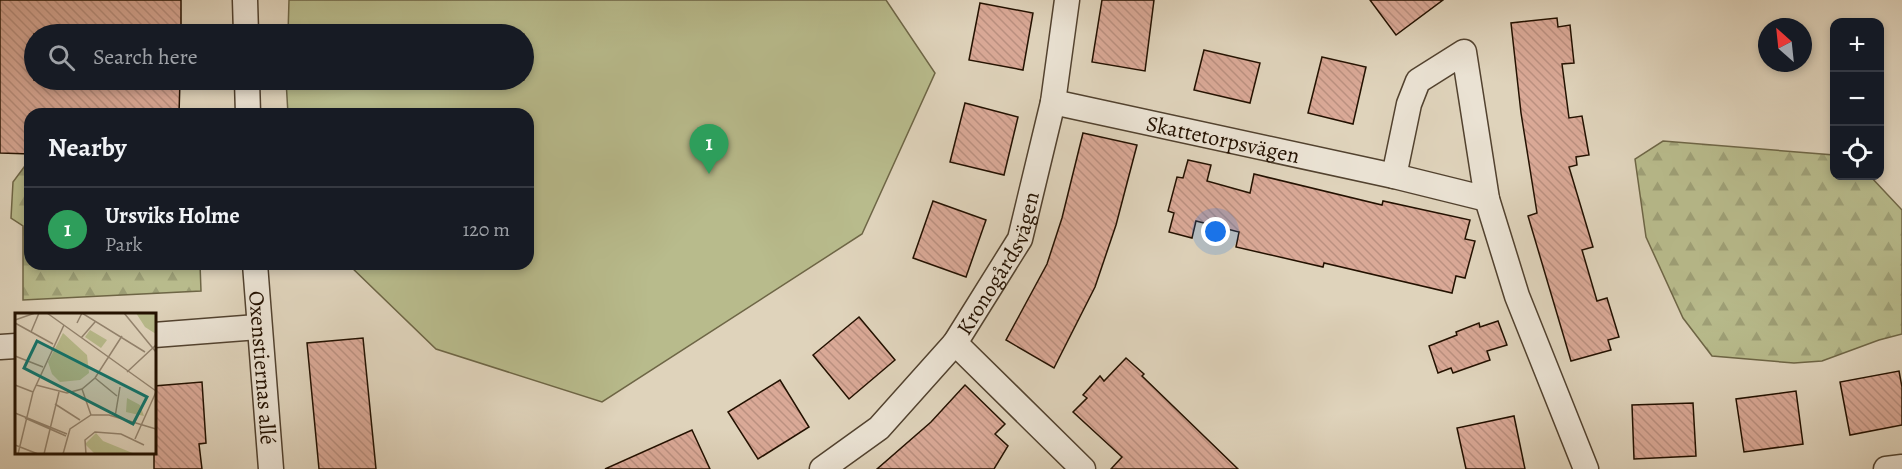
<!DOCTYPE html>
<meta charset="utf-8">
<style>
:root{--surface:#171b24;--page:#242831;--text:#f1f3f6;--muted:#9ea1a6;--line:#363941;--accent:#2563eb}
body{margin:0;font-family:Alegreya,serif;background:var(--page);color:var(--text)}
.controls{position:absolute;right:18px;top:18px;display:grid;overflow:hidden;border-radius:12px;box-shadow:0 3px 9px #0003}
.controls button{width:54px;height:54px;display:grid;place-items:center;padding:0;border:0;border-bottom:2px solid var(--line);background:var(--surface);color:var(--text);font:30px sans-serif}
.compass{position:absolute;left:1758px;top:18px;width:54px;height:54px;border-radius:50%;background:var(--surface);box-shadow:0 3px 9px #0003;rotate:333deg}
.you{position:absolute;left:1216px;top:232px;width:21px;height:21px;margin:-15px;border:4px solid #fff;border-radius:50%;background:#1a73e8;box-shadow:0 0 0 9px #1a73e833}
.badge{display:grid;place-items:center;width:39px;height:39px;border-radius:50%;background:var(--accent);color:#fff;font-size:20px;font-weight:700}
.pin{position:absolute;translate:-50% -50px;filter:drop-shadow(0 2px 3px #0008)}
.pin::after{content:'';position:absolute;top:32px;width:21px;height:18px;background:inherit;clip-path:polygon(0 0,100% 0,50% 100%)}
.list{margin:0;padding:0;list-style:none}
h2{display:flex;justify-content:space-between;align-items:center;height:78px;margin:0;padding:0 24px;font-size:26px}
h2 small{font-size:20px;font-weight:400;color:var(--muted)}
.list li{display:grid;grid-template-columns:39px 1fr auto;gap:18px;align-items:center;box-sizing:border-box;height:84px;padding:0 24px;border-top:2px solid var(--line)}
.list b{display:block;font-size:22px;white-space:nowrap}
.list p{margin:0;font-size:20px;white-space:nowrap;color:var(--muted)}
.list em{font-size:20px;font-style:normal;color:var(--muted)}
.icon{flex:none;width:33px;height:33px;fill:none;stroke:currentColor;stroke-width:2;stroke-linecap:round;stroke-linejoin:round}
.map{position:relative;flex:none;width:1902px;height:469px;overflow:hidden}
.search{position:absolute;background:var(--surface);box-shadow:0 3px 9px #0003;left:24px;top:24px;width:510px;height:66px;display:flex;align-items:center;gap:15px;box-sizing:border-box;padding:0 21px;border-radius:33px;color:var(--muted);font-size:22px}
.panel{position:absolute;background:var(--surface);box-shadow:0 3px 9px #0003;left:24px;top:108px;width:510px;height:162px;border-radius:18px}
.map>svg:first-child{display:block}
.forest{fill:url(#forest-firs);stroke:#6e6646;stroke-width:1.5}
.park{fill:#b8bb8c;stroke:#6e6646;stroke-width:1.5}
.building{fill:url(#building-back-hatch);stroke:#231100;stroke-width:1.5}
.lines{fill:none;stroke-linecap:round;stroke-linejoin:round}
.street-casing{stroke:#52422f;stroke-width:27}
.street{stroke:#eae2d3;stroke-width:24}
.labels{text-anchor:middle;stroke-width:4.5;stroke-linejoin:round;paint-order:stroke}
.street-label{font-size:22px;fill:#231100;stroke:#eae2d3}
.inset-road{fill:none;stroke:#948570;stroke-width:1.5}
.view{fill:#0f766e;fill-opacity:0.15;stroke:#0f766e;stroke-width:3}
.inset-edge{fill:none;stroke:#231100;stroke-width:3}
</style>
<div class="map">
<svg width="1902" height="469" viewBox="0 0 1902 469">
<defs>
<pattern id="forest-firs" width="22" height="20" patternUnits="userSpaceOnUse" patternTransform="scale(1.5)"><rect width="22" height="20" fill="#b8bb8c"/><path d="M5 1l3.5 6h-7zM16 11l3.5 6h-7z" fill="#9ea077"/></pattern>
<pattern id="building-back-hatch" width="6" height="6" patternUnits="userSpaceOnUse" patternTransform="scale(1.5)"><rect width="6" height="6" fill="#daa997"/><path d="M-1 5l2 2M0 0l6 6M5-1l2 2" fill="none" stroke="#bb9080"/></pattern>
</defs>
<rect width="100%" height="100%" fill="#dfd3bb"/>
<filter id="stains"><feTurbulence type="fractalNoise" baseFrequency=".00333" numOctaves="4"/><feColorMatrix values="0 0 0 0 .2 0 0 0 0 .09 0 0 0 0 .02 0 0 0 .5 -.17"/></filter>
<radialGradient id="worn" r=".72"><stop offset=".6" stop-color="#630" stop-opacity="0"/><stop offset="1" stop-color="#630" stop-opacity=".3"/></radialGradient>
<g class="forest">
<polygon points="1663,141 1834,155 1834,176 1870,176 1902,210 1902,334 1879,340 1822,361 1794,363 1712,356 1683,318 1646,237 1635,159"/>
<polygon points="30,159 30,264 200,264 201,291 23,300 23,226 11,218 13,182"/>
</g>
<polygon class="park" points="289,0 886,0 935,73 862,234 602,402 436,349 348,264 528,264 528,114 288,114 286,80 524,80 524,34 288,34"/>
<g class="building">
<polygon points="0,0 181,0 181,34 34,34 34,80 180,80 179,114 30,114 30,154 0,153"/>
<polygon points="1102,0 1154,0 1145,71 1092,62"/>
<polygon points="1370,0 1443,0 1396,35"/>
<polygon points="980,3 1033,13 1023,70 969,60"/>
<polygon points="1557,18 1558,27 1570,25 1574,63 1562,64 1569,118 1582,116 1589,155 1576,157 1577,165 1569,167 1593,247 1582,250 1597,301 1607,298 1619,337 1608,340 1611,350 1571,361 1528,216 1537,213 1521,113 1511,23"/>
<polygon points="1204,50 1260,63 1250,103 1194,90"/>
<polygon points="1322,57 1366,67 1353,124 1308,113"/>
<polygon points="965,103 1018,117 1004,175 950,162"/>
<polygon points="1083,133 1137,145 1116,225 1095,287 1054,368 1006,340 1047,264 1062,218"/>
<polygon points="1188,160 1211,165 1207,181 1250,193 1254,174 1382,205 1383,201 1470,220 1465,239 1475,241 1465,278 1456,276 1452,293 1324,263 1323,267 1236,247 1239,232 1196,221 1192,238 1169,232 1174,213 1168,211 1177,177 1183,178"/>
<polygon points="933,201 986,220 966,277 913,258"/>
<polygon points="859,317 895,360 849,399 813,355"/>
<polygon points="1498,321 1507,345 1487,351 1490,360 1453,373 1451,368 1438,373 1429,346 1457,335 1456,332 1479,323 1480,327"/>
<polygon points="363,338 376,469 319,469 307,343"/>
<polygon points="1126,358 1144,374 1142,376 1238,469 1111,469 1122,457 1073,412 1087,398 1083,395 1100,376 1104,381"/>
<polygon points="1899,371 1902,387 1902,425 1850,435 1840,382"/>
<polygon points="780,380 809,427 758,459 728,412"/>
<polygon points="202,382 206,443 199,444 202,469 154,469 154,386"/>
<polygon points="965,385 1005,424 995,434 1008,446 994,469 877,469 931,422"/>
<polygon points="1796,391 1803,444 1744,452 1736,399"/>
<polygon points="1693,403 1696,456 1634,459 1632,405"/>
<polygon points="1514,416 1525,469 1466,469 1457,428"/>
<polygon points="692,430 710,469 605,469"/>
</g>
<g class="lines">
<g class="street-casing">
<g id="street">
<polyline points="245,0 246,34"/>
<polyline points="247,80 248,114"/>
<path id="s1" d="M1053 102 1394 176 1487 199"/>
<polyline points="1394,176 1409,104 1418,81 1464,52 1487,199 1517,296 1586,469"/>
<path id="s2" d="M255 264 271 469"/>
<polyline points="154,335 258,327"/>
<polyline points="955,343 1083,469"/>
<polyline points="0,347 16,346"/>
<path id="s3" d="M822 469 879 428 955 343 1020 239 1053 102 1067 0"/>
<polyline points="1886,469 1902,467"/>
</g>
</g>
<use href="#street" class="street"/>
</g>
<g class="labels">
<g class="street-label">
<text dy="8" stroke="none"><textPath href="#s1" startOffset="174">Skattetorpsvägen</textPath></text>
<text dy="8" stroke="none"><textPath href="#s3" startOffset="276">Kronogårdsvägen</textPath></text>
<text dy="8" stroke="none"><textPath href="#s2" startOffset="104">Oxenstiernas allé</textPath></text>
</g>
</g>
<g transform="translate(15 313)">
<rect width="141" height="141" fill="#dfd3bb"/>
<path d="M121 0H141V21L130 14ZM75 17 92 27 86 35 70 24ZM112 85 125 92 129 103 111 99Z" fill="#b8bb8c"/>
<path d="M48 20 72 42 74 60 65 67 45 69 37 61 33 49ZM81 120 88 128 120 141H80L70 131Z" fill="#b8bb8c"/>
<path class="inset-road" d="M32 0 141 78M109 0 141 39M0 7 20 0M0 10 38 31M62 10 67 0 130 39M16 19 24 0M66 25 80 9M0 43 28 54M112 59 141 32M80 65 102 83M0 72 18 79M21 72 52 80 67 76 80 65 107 23M67 76 76 102M40 91 65 107M0 100 52 121M100 104 105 74M10 105 51 123M120 126 141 79M0 132 23 141M3 141 18 79 49 12M29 141 44 79M48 141 55 116 76 102H94L141 116M71 141 70 127 80 119 106 121 129 132"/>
<path class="view" d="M22 28 132 84 118 111 9 55Z"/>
<rect width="141" height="141" class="inset-edge"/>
</g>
<rect width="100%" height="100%" filter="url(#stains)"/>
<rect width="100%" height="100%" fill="url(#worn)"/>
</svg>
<div class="controls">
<button>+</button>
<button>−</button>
<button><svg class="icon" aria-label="locate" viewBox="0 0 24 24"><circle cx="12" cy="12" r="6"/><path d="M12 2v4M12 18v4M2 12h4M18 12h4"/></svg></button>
</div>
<svg class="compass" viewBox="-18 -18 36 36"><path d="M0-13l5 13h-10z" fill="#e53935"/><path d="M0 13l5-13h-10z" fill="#9ea1a6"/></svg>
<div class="you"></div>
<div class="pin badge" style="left:709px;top:174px;background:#2e9e5b">1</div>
<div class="search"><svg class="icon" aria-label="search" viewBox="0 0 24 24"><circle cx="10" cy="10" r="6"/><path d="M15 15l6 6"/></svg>Search here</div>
<section class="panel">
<h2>Nearby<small></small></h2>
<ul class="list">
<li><span class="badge" style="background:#2e9e5b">1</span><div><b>Ursviks Holme</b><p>Park</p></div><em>120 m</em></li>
</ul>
</section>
</div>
